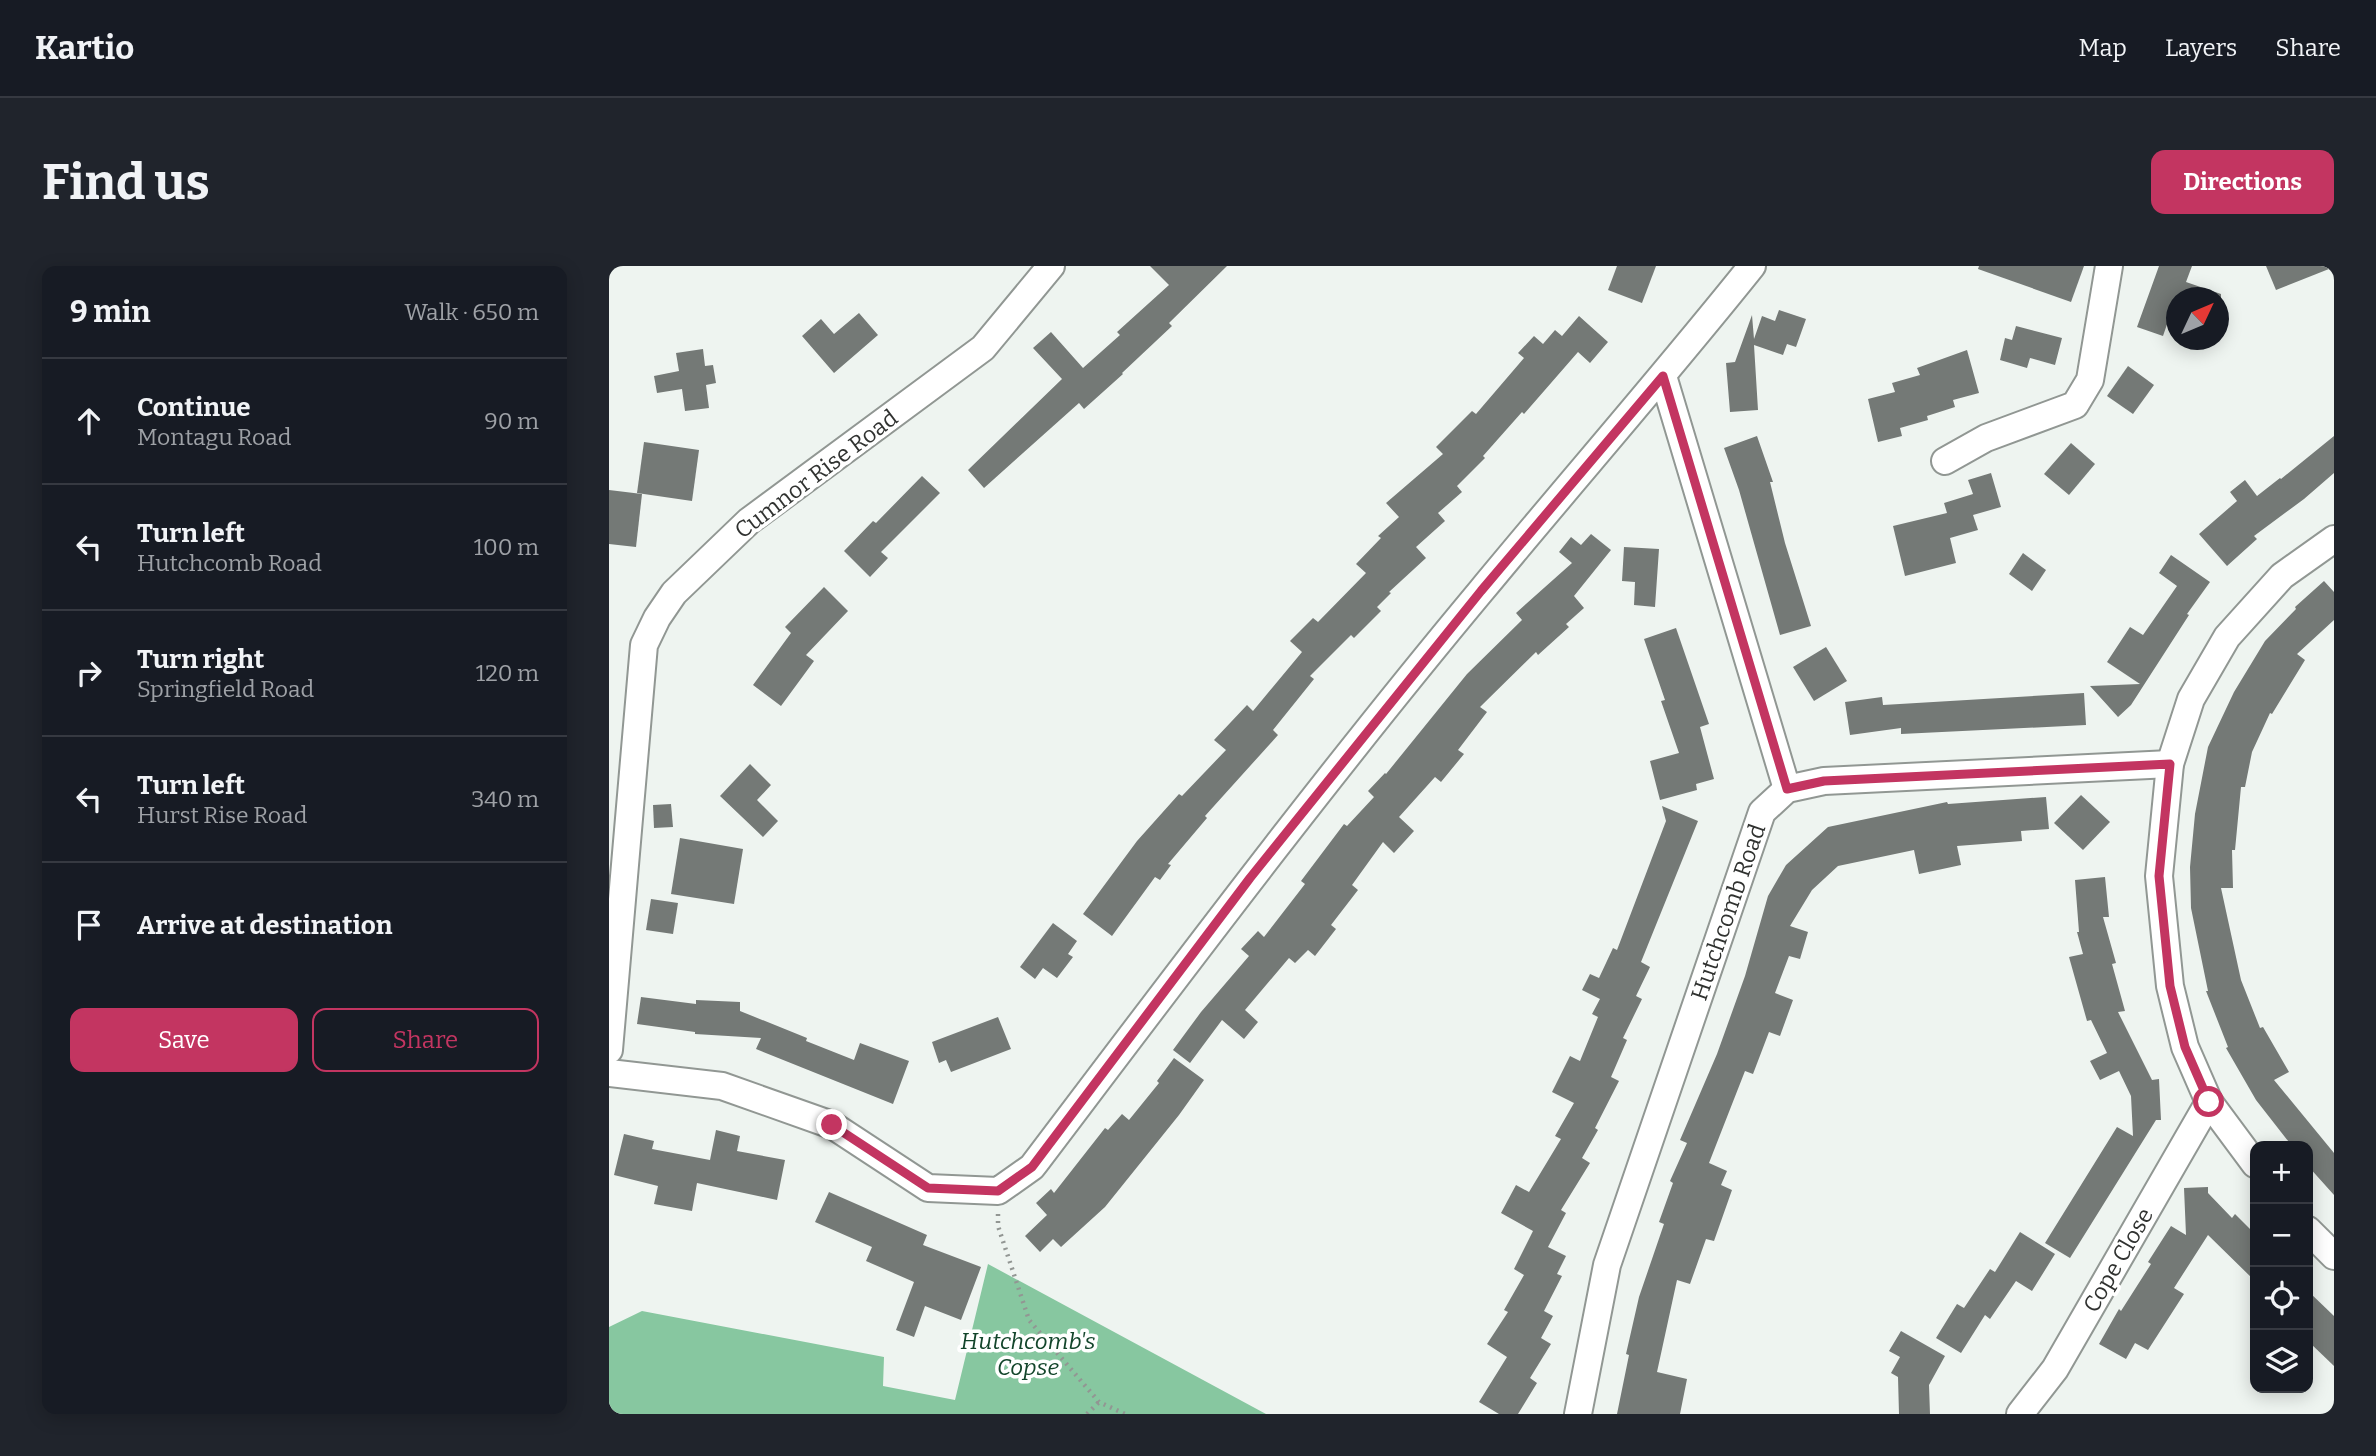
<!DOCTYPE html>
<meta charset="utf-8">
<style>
:root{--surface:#171b24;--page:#20242c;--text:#f1f3f6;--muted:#9ea1a6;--line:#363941;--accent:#c33561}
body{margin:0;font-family:Bitter,serif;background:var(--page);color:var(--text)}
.controls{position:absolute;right:21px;bottom:21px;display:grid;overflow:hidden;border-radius:14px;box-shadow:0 4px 18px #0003}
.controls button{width:63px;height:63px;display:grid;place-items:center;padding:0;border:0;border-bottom:2px solid var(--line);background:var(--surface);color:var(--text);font:35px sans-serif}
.compass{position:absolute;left:1557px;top:21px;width:63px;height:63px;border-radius:50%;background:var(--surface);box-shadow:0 4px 18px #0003;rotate:46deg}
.stop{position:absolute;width:21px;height:21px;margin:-16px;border:5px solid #c33561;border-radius:50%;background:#fff}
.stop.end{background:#c33561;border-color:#fff;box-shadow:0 2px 7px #0008}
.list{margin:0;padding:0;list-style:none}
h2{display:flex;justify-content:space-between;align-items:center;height:91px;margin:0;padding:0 28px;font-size:30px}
h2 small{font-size:23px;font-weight:400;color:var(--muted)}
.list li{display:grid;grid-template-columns:46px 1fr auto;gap:21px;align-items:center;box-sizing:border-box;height:126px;padding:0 28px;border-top:2px solid var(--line)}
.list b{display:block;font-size:26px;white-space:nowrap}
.list p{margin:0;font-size:23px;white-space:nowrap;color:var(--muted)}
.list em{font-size:23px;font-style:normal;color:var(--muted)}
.actions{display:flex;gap:14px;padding:21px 28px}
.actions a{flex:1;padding:16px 0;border:2px solid var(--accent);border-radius:14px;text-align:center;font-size:24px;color:var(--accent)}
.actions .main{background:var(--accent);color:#fff}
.icon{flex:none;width:38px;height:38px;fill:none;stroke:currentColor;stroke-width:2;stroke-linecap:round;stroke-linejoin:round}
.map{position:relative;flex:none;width:1725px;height:1148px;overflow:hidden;border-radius:14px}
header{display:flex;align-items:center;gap:42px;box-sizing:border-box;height:98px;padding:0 35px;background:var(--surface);border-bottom:2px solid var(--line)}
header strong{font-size:33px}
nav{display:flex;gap:38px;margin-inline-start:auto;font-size:24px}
.intro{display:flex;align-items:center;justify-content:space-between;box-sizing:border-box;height:168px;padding:0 42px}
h1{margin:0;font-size:49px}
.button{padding:18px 32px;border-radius:14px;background:var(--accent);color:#fff;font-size:24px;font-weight:700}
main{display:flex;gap:42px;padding:0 42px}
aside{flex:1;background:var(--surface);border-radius:14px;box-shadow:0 4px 18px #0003}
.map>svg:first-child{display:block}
.forest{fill:#87c7a0}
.building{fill:#747976}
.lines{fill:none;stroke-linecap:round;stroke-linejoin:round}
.minor-casing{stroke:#919793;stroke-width:30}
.path{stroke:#929693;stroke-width:4.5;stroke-dasharray:2 5;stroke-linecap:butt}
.minor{stroke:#fff;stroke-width:26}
.route{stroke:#c33561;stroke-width:9}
.labels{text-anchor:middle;stroke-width:7;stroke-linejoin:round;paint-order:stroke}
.street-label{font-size:23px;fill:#303230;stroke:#fff}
.park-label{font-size:23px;font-style:italic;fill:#13452b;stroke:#fff}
</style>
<header>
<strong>Kartio</strong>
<nav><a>Map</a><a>Layers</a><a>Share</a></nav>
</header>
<div class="intro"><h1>Find us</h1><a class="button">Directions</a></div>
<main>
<aside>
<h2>9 min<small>Walk · 650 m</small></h2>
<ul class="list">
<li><svg class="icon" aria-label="ahead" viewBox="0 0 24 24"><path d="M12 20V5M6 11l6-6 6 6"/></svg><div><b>Continue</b><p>Montagu Road</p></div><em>90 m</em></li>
<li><svg class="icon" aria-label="left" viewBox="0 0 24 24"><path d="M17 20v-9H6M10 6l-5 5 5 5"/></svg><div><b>Turn left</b><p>Hutchcomb Road</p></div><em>100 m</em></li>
<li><svg class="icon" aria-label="right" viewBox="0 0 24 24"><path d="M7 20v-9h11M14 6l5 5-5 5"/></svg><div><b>Turn right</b><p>Springfield Road</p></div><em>120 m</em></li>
<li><svg class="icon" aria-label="left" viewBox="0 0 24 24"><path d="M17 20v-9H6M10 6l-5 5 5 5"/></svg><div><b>Turn left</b><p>Hurst Rise Road</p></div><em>340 m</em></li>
<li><svg class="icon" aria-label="arrive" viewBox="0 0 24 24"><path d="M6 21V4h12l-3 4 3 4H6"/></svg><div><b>Arrive at destination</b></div></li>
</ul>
<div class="actions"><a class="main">Save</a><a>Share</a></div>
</aside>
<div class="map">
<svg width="1725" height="1148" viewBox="0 0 1725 1148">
<rect width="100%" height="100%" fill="#eef4f0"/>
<polygon class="forest" points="379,998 657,1148 0,1148 0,1061 33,1045 275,1091 274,1120 346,1134"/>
<g class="building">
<polygon points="541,0 618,0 560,57 563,60 513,107 514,108 475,143 470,137 375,222 359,204 453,113 424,82 442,66 474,102 511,69 508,66 560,19"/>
<polygon points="1008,0 1047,0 1033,37 999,24"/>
<polygon points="1370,0 1475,0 1462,36 1369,3"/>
<polygon points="1550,0 1583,0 1577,16 1612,28 1612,32 1567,32 1554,70 1528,61"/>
<polygon points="1657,0 1725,0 1725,1 1667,24"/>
<polygon points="1170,44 1197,53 1187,81 1178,78 1174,89 1145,79 1149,144 1121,146 1117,97 1126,96 1143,49 1145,73 1153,50 1166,55"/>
<polygon points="250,47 269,69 225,107 193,70 212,53 225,68"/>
<polygon points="970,50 999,76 981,97 969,86 915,148 913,146 874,190 876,192 848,220 853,226 829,247 836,255 807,281 817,292 780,326 782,327 768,341 772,345 745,372 742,369 701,410 705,413 664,464 669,469 596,550 598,552 559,598 562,599 551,614 546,611 503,670 474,648 528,575 570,528 573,530 617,484 605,474 638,439 644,445 693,386 681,375 704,352 709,356 757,307 747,298 772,272 769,270 790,251 777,237 834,188 827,181 863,145 867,148 915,92 909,87 925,70 934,78 946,64 953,70"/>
<polygon points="1407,60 1453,72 1446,99 1421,92 1418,102 1391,94 1396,72 1403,74"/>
<polygon points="94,83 96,100 104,99 107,117 97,119 100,142 76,145 73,123 48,127 45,110 70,105 67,87"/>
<polygon points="1358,84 1370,127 1344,134 1346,141 1318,150 1319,154 1291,162 1293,170 1269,176 1259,133 1286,126 1283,117 1311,109 1308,102"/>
<polygon points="1519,100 1545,119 1524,148 1498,130"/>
<polygon points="1148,170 1164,216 1161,216 1176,277 1202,360 1171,369 1130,224 1115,182"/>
<polygon points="1725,170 1725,207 1695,233 1645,270 1648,273 1618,300 1590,268 1628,235 1621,226 1636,214 1648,230 1671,212 1672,213"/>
<polygon points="35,176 90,184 83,235 28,227"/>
<polygon points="1462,177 1486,198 1460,229 1435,208"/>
<polygon points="1382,207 1392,241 1364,249 1369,264 1341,272 1347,297 1296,310 1284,260 1338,247 1335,237 1364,228 1359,214"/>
<polygon points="313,210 331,227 272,286 279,292 261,311 235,285 264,255 267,257"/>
<polygon points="0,224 33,228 27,281 0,278"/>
<polygon points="982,268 1002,284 965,330 975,342 957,358 960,361 929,389 927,386 871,441 878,446 849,484 855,488 832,516 826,511 790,551 805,565 785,587 774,576 743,619 749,624 722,659 727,663 706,690 699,684 686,697 680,692 636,744 649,756 635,773 613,754 581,797 564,784 592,746 640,690 632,683 649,665 655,671 696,618 692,615 735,558 738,560 765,531 759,525 776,507 777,508 858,408 913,354 907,347 963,297 950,286 962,271 972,279"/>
<polygon points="1015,281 1050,283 1046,341 1025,339 1026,316 1013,315"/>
<polygon points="1414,287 1437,304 1423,325 1400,308"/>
<polygon points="1562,289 1601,316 1578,348 1580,349 1522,439 1509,451 1481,420 1531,418 1498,396 1521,361 1534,369 1568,320 1550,307"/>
<polygon points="1715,315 1725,326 1725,354 1688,388 1696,394 1663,448 1661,447 1643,486 1636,521 1632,521 1626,584 1623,584 1624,622 1612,622 1632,714 1651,762 1654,761 1680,806 1665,814 1725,887 1725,929 1699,900 1699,880 1683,880 1647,834 1617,782 1619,781 1597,725 1599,725 1582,642 1581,601 1586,548 1599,481 1625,426 1656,375 1687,343 1686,341"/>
<polygon points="215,321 239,345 197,389 205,395 172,440 144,419 182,367 176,361"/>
<polygon points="1067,362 1100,458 1091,461 1105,513 1087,518 1088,524 1051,534 1041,495 1070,487 1052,435 1056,434 1035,373"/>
<polygon points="1217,381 1238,415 1205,435 1184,401"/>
<polygon points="1475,427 1477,459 1292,468 1292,462 1241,469 1236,436 1273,431 1274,439"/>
<polygon points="141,498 162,519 148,534 169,555 154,571 111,530"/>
<polygon points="1472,529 1501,556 1474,584 1445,557"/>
<polygon points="1437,531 1440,563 1412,565 1413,575 1348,580 1352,599 1310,608 1305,584 1229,600 1203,624 1181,660 1199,666 1191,693 1180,690 1166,727 1184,734 1171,770 1160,766 1144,808 1136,805 1100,897 1118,905 1112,919 1123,924 1105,975 1097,973 1081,1018 1068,1014 1048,1106 1078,1113 1071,1148 1008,1148 1020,1089 1017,1088 1030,1031 1055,958 1050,956 1064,917 1061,915 1078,877 1071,874 1108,788 1136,710 1159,630 1177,599 1219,561 1338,536 1339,538"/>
<polygon points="62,538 64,561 45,562 44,539"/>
<polygon points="1053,540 1089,555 1032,696 1041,701 1027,730 1033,733 1014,772 1018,774 1002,811 1010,815 986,862 989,864 973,892 981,897 952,944 957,947 939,981 957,990 948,1008 953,1010 935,1045 944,1050 932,1072 942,1078 921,1112 928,1117 909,1148 890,1148 870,1136 898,1091 878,1078 899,1046 895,1044 915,1009 905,1003 924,965 892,947 907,919 920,926 952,873 946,870 965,837 943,826 961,790 971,795 989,751 983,748 991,733 973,724 981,708 990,712 1004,682 1008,684 1057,555"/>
<polygon points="71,572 134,583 125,638 62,628"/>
<polygon points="1496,611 1500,651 1494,651 1507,697 1503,698 1516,745 1509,746 1543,814 1550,813 1552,854 1547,854 1461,992 1436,977 1508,861 1524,870 1522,830 1510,805 1491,814 1481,795 1498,787 1482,754 1478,755 1460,691 1474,688 1468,666 1470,666 1466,614"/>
<polygon points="42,633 69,637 64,668 37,664"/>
<polygon points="444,657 468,675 459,688 464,691 448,712 434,702 426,713 411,701"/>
<polygon points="32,731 87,738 87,734 131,736 131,745 198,772 197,775 245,794 251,777 300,795 284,838 147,783 152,772 86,768 86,766 28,758"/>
<polygon points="389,751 402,783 342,806 337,794 330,797 323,776"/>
<polygon points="565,792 595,814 570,849 496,941 452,981 444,973 431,986 416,970 438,949 427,937 442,923 445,927 496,862 499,864 513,848 520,854 550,817 548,815"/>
<polygon points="107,864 131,870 128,885 176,894 168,934 88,917 83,945 45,938 49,920 5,909 15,868 45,875 43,883 101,894"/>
<polygon points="1599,921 1599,927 1623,952 1626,948 1646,968 1646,1015 1599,969 1565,1022 1575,1028 1539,1084 1526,1077 1517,1093 1490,1078 1510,1043 1512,1045 1542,998 1539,996 1562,960 1577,969 1575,922"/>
<polygon points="220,926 318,969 314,979 372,1001 352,1054 316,1040 305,1071 287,1064 305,1016 257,995 263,981 206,956"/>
<polygon points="1411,966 1446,988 1423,1025 1407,1015 1381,1053 1376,1049 1352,1087 1327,1072 1348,1038 1355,1042 1381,1003 1386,1006"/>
<polygon points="1699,1025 1725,1050 1725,1100 1699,1075"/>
<polygon points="1292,1065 1336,1090 1320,1119 1321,1148 1290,1148 1289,1111 1282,1107 1291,1091 1280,1085"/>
</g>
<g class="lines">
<g class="minor-casing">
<g id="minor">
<polyline points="1054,110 1178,523"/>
<polyline points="1336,195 1377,172 1466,139 1481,114 1500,0"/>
<polyline points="0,784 35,379 48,352 65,327 140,255 374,82 442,0"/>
<path d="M0 807 113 820 223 859 319 922 389 925 423 901C570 707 716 512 872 325 962 216 1055 110 1143 0"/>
<polyline points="1646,898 1600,836 1576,781 1561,720 1550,610 1561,498 1582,433 1618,371 1673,310 1725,273"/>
<polyline points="1699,964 1725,990"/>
<polyline points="969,1148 998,999 1153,546 1178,523 1215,515 1561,498"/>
<polyline points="1411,1148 1446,1103 1600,836"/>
</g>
</g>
<g class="path">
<polyline points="389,948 389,960 420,1054 490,1136 516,1148"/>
<polyline points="478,1148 490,1136"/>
</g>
<use href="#minor" class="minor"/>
</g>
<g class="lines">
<polyline class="route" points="223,859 319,922 389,925 423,901 641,612 872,325 1054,110 1178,523 1215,515 1561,498 1550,610 1561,720 1576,781 1600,836"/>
</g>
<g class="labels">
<g class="street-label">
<text transform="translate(207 208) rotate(-37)" y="8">Cumnor Rise Road</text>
<text transform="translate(1119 646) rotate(-71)" y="8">Hutchcomb Road</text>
<text transform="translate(1509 994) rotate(-60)" y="8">Cope Close</text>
</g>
<g class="park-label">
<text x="419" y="1083">Hutchcomb's<tspan x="419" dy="26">Copse</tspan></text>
</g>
</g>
</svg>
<div class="controls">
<button>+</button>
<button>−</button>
<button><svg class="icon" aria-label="locate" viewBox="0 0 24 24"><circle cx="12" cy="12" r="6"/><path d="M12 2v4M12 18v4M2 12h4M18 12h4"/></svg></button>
<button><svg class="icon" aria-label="layers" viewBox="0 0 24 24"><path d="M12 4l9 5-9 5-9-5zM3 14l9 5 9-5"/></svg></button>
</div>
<svg class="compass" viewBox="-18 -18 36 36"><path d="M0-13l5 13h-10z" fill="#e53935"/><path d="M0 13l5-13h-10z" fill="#9ea1a6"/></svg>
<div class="stop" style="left:1600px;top:836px"></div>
<div class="stop end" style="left:223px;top:859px"></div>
</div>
</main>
